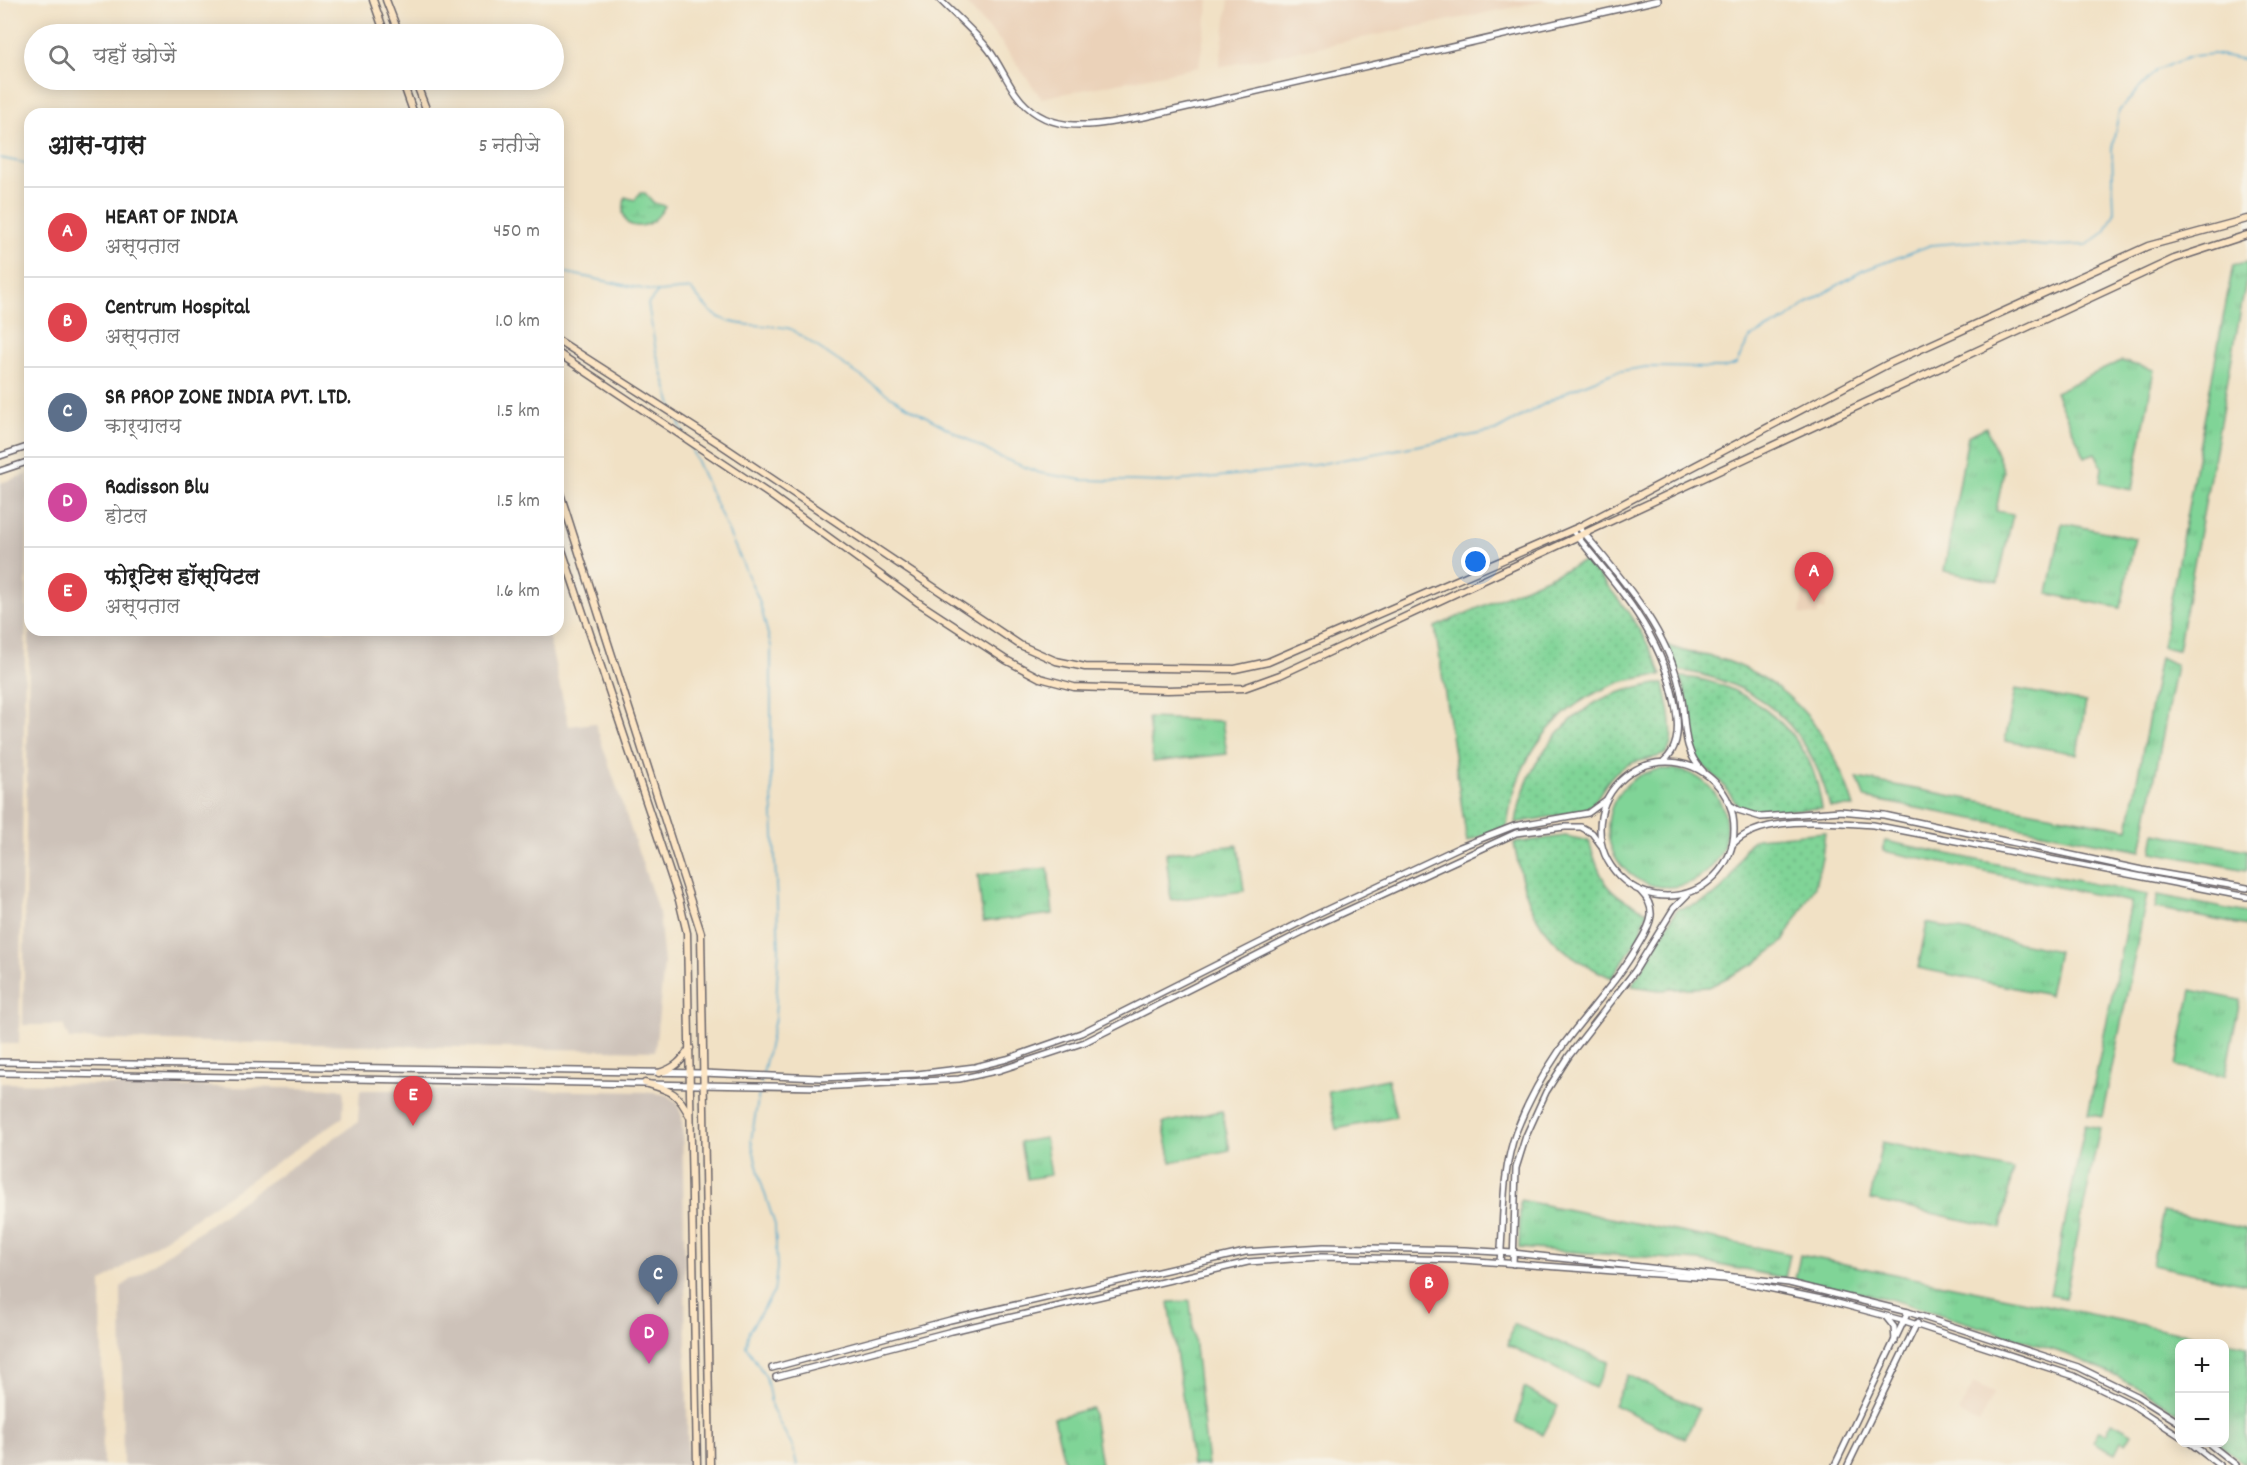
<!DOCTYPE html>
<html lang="hi">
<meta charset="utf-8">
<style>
:root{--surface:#fff;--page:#f2f2f2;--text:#222;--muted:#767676;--line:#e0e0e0;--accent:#d1495b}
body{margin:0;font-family:Dekko,"Playpen Sans Deva",sans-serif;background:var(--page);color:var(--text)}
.controls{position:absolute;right:18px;bottom:18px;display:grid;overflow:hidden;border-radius:12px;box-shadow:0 3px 15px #0003}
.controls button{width:54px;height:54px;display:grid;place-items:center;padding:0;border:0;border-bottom:2px solid var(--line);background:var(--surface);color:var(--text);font:30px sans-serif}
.you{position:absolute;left:1476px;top:562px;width:21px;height:21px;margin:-15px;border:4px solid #fff;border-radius:50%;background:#1a73e8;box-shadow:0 0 0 9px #1a73e833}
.badge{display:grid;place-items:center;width:39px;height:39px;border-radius:50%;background:var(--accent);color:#fff;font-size:20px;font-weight:700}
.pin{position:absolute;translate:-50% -50px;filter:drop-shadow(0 2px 3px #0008)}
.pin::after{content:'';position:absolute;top:32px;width:21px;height:18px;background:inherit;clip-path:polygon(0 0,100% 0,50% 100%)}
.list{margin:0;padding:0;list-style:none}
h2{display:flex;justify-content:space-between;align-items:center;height:78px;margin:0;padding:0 24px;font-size:26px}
h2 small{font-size:20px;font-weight:400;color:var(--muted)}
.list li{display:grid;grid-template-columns:39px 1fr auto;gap:18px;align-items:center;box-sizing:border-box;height:90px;padding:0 24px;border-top:2px solid var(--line)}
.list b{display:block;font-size:22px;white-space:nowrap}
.list p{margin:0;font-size:20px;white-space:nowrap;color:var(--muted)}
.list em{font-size:20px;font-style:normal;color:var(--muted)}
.icon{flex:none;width:33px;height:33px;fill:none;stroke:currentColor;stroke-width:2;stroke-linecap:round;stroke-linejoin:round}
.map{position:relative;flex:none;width:2247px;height:1465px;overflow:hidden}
.search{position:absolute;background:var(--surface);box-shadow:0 3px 15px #0003;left:24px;top:24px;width:540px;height:66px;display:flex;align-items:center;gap:15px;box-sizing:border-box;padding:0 21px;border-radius:33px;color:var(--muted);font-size:22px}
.panel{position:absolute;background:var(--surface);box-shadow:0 3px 15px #0003;left:24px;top:108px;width:540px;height:528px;border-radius:18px}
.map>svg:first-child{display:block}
.built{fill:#ebd2b9}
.industrial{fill:#cdc2b9}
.grass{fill:url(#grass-dots);stroke:#517b69;stroke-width:1.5}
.wetland{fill:url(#wetland-marsh);stroke:#517b69;stroke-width:1.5}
.park{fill:url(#park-tufts);stroke:#517b69;stroke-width:1.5}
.pitch{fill:#80d497;stroke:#517b69;stroke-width:1.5}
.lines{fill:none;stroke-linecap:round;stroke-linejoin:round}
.stream{stroke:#4fa7cc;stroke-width:1.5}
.tertiary-casing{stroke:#6a656b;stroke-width:8}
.secondary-casing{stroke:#6a656b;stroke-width:9}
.tertiary{stroke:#fff;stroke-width:5}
.secondary{stroke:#fce5c4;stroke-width:6}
</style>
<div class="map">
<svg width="2247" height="1465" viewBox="0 0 2247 1465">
<defs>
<pattern id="grass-dots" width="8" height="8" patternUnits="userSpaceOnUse" patternTransform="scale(1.5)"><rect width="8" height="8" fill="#80d497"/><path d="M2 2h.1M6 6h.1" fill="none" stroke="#6eb683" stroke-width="1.8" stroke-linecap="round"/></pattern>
<pattern id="wetland-marsh" width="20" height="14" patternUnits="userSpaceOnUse" patternTransform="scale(1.5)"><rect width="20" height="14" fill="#80d497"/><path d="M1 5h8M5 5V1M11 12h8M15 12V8" fill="none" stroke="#6eb683"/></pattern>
<pattern id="park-tufts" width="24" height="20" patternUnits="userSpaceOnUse" patternTransform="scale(1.5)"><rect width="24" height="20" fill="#80d497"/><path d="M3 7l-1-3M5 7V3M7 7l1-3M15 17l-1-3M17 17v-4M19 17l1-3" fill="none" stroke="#6eb683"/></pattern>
</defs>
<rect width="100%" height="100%" fill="#f7f3e8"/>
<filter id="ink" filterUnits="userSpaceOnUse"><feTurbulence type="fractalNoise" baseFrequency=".0167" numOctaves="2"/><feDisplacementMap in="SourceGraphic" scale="12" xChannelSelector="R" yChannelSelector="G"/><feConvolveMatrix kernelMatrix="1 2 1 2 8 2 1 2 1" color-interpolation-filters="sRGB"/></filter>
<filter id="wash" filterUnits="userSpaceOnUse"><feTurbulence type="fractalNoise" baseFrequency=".008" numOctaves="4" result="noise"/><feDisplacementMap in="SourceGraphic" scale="24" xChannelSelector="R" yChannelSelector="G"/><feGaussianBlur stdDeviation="1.35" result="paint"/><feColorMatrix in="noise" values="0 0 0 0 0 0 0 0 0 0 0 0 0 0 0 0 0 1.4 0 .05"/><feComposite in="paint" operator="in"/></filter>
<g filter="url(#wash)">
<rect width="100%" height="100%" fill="#f1e1c5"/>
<g class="built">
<polygon points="963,0 1209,0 1199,67 1041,98 1001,42"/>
<polygon points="1229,0 1549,0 1219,67"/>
<polygon points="1805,579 1816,581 1815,593 1827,595 1825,610 1819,609 1817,616 1800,614"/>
<polygon points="1974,1383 1994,1393 1979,1423 1958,1413"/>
</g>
<g class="industrial">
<polygon points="28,474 19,1044 0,1044 0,483"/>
<polygon points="30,581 30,630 547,630 569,726 595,723 659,913 664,964 655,1051 69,1039 63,1025 23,1025"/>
<polygon points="0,1083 344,1089 343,1117 101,1282 103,1465 0,1465"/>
<polygon points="360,1090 519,1090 650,1092 667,1095 677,1103 682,1116 688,1465 123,1465 121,1287 267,1183 358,1122"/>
</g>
<g class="grass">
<path d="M1585 561C1618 595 1644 630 1662 675 1649 677 1634 678 1621 682 1556 704 1515 758 1507 826L1467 842 1435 627Z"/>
<path d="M1666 644C1685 655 1706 653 1727 661 1797 686 1833 738 1854 807H1830C1811 727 1759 682 1678 670Z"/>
<path d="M1680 677C1731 679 1784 714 1808 759 1816 775 1819 791 1822 808L1758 812 1739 807 1721 782 1695 758 1690 709Z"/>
<path d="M1657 684H1664C1667 699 1680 748 1663 755 1647 761 1634 759 1619 770 1604 780 1600 799 1587 810L1516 823C1523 773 1552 729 1595 703 1613 692 1636 688 1657 684Z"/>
<path d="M1825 832 1822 858 1815 886 1783 942 1756 963 1709 987 1659 990 1632 986 1677 909C1703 905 1725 893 1736 868 1742 855 1744 845 1757 838Z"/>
<path d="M1565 836 1589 841C1602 883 1606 893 1647 911L1639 937 1612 978C1544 947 1527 916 1514 843Z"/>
</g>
<path class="wetland" d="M640 193H645L654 203 665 206C657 221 642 232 627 223L623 213 625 197 635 200Z"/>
<g class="park">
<polygon points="2247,262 2247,276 2178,650 2162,647 2233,265"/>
<polygon points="2121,361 2154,370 2132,490 2100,483 2102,467 2095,453 2085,457 2055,392"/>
<polygon points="1986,427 2004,471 1996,511 2013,514 1998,582 1944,571 1968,436"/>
<polygon points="2062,523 2135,538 2121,608 2048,594"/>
<polygon points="2160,657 2176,665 2141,851 1865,798 1857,778 2128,829"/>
<polygon points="2015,689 2086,702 2077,754 2005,741"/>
<polygon points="1148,718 1222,721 1227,754 1153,762"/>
<circle cx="1667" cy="828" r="59"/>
<polygon points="2155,833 2247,850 2247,870 2152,852"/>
<polygon points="1885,841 2147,895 2102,1117 2088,1114 2131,902 1883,851"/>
<polygon points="1238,845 1244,891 1171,900 1166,853"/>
<polygon points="1048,868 1053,914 983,922 978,875"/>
<polygon points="2158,895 2247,913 2247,926 2155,908"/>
<polygon points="1927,923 2058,951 2049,995 1918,968"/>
<polygon points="2191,990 2240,1000 2225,1076 2176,1066"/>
<polygon points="1388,1079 1396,1117 1336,1129 1328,1091"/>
<polygon points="1222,1111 1230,1150 1171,1162 1163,1123"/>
<polygon points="2085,1125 2100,1128 2065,1298 2050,1295"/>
<polygon points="1045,1138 1051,1175 1027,1179 1020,1142"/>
<polygon points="1882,1142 2013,1170 2001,1228 1870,1200"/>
<polygon points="1520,1200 1790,1254 1785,1278 1699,1261 1519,1248"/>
<polygon points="2163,1212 2247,1229 2247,1284 2152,1265"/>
<polygon points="1800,1255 2247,1346 2247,1453 2245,1464 2218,1443 2224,1442 2224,1344 2180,1344 2179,1413 2143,1390 2105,1371 2066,1354 1894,1300 1795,1279"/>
<polygon points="1190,1301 1208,1465 1192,1465 1169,1302"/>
<polygon points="1513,1324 1608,1362 1595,1388 1508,1345"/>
<polygon points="1628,1375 1699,1409 1685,1439 1614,1405"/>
<polygon points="1524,1388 1558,1406 1543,1435 1516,1422"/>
<polygon points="1092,1408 1101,1465 1065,1465 1054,1418"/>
</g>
<polygon class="pitch" points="2112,1422 2132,1433 2126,1443 2121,1441 2115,1453 2093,1442 2099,1430 2106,1434"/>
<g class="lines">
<g class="stream">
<polyline points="0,158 30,164"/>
<polyline points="558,271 657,292"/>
<path d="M674 412 656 352 648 304 658 292 691 289C698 298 707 310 717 316 738 329 768 323 791 329L893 398 997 456 1040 473 1083 480 1167 482 1293 469 1495 431 1568 391 1615 372 1646 367 1723 368 1736 364 1750 338 1787 319 1806 304 1862 271 1931 245 1980 241 2046 246 2087 245 2105 232 2114 214 2112 149 2119 111 2135 93 2157 70 2192 56 2214 54 2247 60"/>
<polyline points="677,419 684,434"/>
<polyline points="689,444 759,600 771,646 771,770 779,949 775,1018 761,1083"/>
<polyline points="760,1088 751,1140 761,1182 775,1225 777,1268 774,1292 749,1331 746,1346 766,1377 772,1409 793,1448 797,1465"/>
</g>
</g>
</g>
<g filter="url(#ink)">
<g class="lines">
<g class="tertiary-casing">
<g id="tertiary">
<path d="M940 0C956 16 975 32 989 50 999 63 1006 80 1016 94 1048 139 1098 124 1144 117L1658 0"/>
<polyline points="0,456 30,446"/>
<polyline points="0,471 30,461"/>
<path d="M1579 527C1619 576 1666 626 1680 689 1687 718 1680 749 1703 771"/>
<path d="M1572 530C1618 587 1664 635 1676 710 1679 728 1679 748 1664 761"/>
<circle cx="1667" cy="829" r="67"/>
<polyline points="1730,805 1738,810 1761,817 1840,811 1884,815 2142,870 2247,888"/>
<path d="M1732 845C1760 814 1834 822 1873 825L2247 897"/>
<polyline points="0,1062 703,1073 820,1078 917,1074 975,1067 1007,1059 1081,1033 1311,917 1460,847 1514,826 1588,813 1606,800"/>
<polyline points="0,1073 821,1087 959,1079 1000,1070 1085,1042 1316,925 1516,833 1565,827 1581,827 1592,833 1601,845"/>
<path d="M1500 1262C1504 1219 1501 1173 1516 1132 1527 1103 1542 1076 1559 1051 1584 1015 1616 984 1638 945 1643 937 1650 926 1651 916 1652 906 1648 899 1641 892"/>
<polyline points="1513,1264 1516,1168 1526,1136 1546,1092 1569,1056 1635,971 1674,908 1687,895"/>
<polyline points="1886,1317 1894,1327 1895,1341"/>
<polyline points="772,1368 950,1320 1245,1252 1324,1247 1464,1250 1513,1253 1789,1283 1908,1312 2078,1367 2137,1396 2180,1423"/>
<polyline points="776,1377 952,1331 1248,1262 1321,1257 1463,1260 1725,1279 1826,1300 1905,1321 2074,1376 2131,1404 2180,1436"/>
<polyline points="2189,1442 2219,1465"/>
<polyline points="2207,1442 2236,1465"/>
<polyline points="1835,1465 1908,1312"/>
<polyline points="1848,1465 1917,1323"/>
</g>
</g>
<g class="secondary-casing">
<g id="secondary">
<polyline points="373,0 385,34"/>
<polyline points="386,0 399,34"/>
<polyline points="402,80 414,114"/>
<polyline points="415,80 428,114"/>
<polyline points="558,340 723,446 1020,645 1056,661 1085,667 1235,669 1268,662 1579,527 1888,364 2148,246 2247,219"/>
<polyline points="558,353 769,494 919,603 1006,660 1040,678 1074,687 1167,690 1244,688 1280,675 2174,259 2247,235"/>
<polyline points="558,487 701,933 710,1465"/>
<polyline points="558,538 679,900 687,933 697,1465"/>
<path d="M659 1073C675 1068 681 1062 690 1048"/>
<path d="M645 1083C671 1091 677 1091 690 1117"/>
</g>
</g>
<use href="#tertiary" class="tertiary"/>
<use href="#secondary" class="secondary"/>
</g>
</g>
</svg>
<div class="controls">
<button>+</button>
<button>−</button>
</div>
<div class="you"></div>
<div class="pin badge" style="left:1814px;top:602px;background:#e0444e">A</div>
<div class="pin badge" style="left:1429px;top:1314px;background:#e0444e">B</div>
<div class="pin badge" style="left:658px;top:1305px;background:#5c6f8a">C</div>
<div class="pin badge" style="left:649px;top:1364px;background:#d1479c">D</div>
<div class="pin badge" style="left:413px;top:1126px;background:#e0444e">E</div>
<div class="search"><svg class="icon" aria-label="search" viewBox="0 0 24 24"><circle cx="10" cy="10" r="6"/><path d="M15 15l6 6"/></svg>यहाँ खोजें</div>
<section class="panel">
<h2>आस-पास<small>5 नतीजे</small></h2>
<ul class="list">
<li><span class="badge" style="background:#e0444e">A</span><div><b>HEART OF INDIA</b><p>अस्पताल</p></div><em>450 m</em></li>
<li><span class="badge" style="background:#e0444e">B</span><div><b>Centrum Hospital</b><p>अस्पताल</p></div><em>1.0 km</em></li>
<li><span class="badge" style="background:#5c6f8a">C</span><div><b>SR PROP ZONE INDIA PVT. LTD.</b><p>कार्यालय</p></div><em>1.5 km</em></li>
<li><span class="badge" style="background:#d1479c">D</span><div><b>Radisson Blu</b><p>होटल</p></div><em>1.5 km</em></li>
<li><span class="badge" style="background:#e0444e">E</span><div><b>फोर्टिस हॉस्पिटल</b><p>अस्पताल</p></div><em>1.6 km</em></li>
</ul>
</section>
</div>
